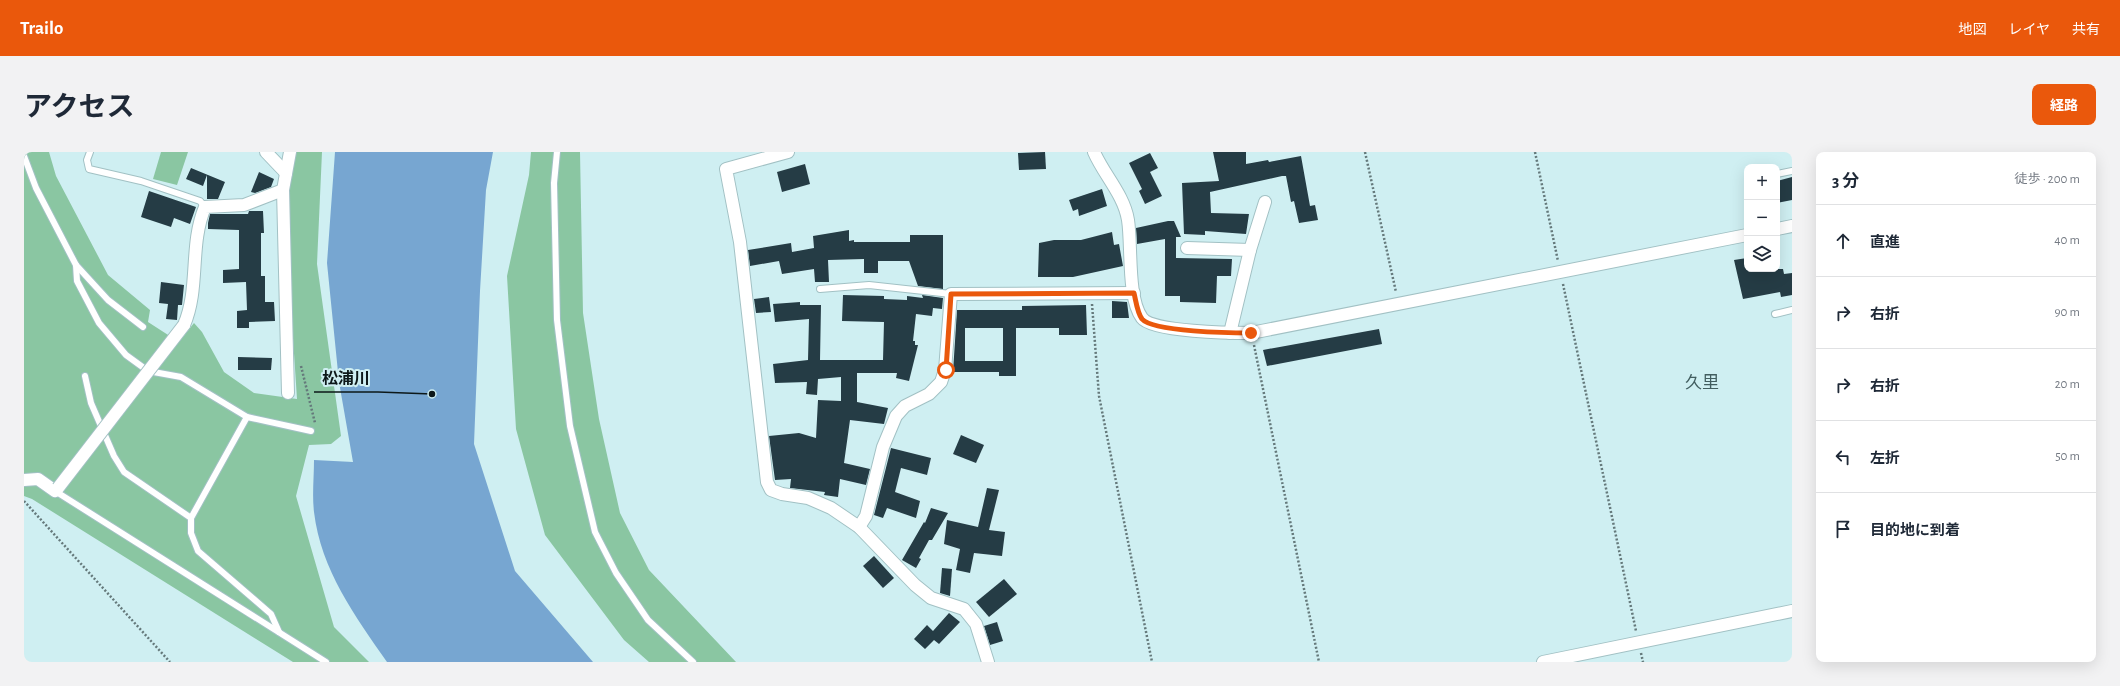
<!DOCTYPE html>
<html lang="ja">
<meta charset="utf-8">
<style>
:root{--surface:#fff;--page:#f2f2f3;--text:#1f2937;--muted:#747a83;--line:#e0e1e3;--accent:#ea580c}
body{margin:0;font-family:"Alegreya Sans","Noto Sans JP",sans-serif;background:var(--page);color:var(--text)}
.controls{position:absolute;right:12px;top:12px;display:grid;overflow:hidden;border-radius:8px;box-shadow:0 4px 16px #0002}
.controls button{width:36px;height:36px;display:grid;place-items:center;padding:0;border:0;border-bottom:1px solid var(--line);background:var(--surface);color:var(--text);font:20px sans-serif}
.stop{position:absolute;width:12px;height:12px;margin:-9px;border:3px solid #ea580c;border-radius:50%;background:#fff}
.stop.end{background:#ea580c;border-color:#fff;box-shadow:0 1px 4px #0008}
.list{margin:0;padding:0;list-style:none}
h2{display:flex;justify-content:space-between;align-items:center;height:52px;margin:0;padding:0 16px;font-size:17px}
h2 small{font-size:13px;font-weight:400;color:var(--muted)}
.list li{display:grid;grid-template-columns:26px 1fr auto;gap:12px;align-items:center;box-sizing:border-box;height:72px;padding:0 16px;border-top:1px solid var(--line)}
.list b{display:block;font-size:15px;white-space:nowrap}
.list em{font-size:13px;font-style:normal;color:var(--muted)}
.icon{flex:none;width:22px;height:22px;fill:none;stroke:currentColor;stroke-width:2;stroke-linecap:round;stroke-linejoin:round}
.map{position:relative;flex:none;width:1768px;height:510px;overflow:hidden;border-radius:8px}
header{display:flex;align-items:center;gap:24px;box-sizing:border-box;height:56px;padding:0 20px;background:var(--accent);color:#fff}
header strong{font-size:19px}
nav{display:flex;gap:22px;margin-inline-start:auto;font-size:14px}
.intro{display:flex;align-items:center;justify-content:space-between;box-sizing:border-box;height:96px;padding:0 24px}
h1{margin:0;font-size:28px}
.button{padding:10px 18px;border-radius:8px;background:var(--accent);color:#fff;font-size:14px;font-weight:700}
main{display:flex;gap:24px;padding:0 24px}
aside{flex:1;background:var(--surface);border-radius:8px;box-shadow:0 4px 16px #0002}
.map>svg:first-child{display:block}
.green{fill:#8ac6a2}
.water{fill:#77a6d1}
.building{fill:#253c45;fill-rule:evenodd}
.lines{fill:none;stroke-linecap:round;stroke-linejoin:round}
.lane-casing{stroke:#a2c1c4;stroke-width:8}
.street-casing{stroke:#a2c1c4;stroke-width:14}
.path{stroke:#65797b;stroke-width:2.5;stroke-dasharray:2 2;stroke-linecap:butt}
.lane{stroke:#fff;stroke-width:6}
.street{stroke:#fff;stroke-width:12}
.street-bridge-casing{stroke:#a2c1c4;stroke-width:14;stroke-linecap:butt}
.street-bridge{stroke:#fff;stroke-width:12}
.route{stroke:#ea580c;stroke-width:5}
.labels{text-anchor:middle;stroke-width:4;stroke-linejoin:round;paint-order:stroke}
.quarter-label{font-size:17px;fill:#425e60;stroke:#cfeff2}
.leader{fill:none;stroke:#0d1819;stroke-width:1.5}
.callout-dot{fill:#0d1819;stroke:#cfeff2;stroke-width:1.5}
.callout-label{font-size:16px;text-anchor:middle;font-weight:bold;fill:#0d1819;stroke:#cfeff2;stroke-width:4;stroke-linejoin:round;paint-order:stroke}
</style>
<header>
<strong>Trailo</strong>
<nav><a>地図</a><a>レイヤ</a><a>共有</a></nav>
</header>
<div class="intro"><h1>アクセス</h1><a class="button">経路</a></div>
<main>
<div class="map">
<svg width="1768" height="510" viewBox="0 0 1768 510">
<rect width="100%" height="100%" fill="#cfeff2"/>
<g class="green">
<polygon points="0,0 25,0 32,24 84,123 126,158 124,170 155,190 170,171 178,180 200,220 230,241 273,247 267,156 264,38 270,0 298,0 293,112 317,284 307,292 285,293 272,344 310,475 345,510 269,510 8,347 0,344"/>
<polygon points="137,0 164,0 153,33 129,27"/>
<polygon points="507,0 556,0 559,161 575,267 596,361 625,418 712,510 625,510 600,488 521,383 492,277 483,124 505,23"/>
</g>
<path class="water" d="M311 0H469L462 38 456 139 450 292 491 419 569 510H363C331 464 297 418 290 360 288 343 290 325 290 308L329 310 315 230 303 111Z"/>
<g class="building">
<polygon points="1021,0 1022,17 995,18 994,1"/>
<polygon points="1189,0 1222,0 1222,12 1244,8 1245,10 1277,4 1286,54 1291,53 1294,68 1275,71 1270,49 1267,50 1262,24 1258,24 1186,40 1187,61 1225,62 1222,82 1181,79 1181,83 1160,82 1158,31 1195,29"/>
<polygon points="1126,1 1134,16 1126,20 1138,44 1121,52 1115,39 1118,37 1105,11"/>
<polygon points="781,12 786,32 758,40 753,20"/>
<polygon points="167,16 201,30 194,47 183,47 183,23 179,34 162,27"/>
<polygon points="235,20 250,27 247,35 231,41 227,40"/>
<polygon points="1768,25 1768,48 1753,51 1753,29"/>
<polygon points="1078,37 1083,54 1055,64 1054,57 1049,59 1045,48"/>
<polygon points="125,39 172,55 166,72 150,66 147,75 117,65"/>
<polygon points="225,59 239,59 240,81 237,81 237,124 241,124 241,150 250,150 251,169 225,170 225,176 213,176 213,159 223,158 222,130 199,131 199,118 215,117 215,78 184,77 184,71 186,62 224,62"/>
<polygon points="1144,69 1150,69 1157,85 1152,85 1152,106 1208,107 1207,124 1193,124 1192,151 1156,150 1156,144 1141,144 1141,87 1113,92 1112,76"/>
<polygon points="825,78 825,89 830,88 830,90 886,90 886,83 919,83 919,137 894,134 885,109 854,109 854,121 840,121 840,107 804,108 805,130 791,130 790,117 758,122 755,109 726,114 724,98 767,91 768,100 790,96 789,84"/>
<polygon points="1088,80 1090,93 1095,92 1099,114 1049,125 1014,125 1015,91 1030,88 1057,88"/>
<polygon points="1723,106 1723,117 1759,117 1760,122 1768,121 1768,143 1757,145 1756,140 1719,147 1710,108"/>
<polygon points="137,130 160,133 158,153 154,153 153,168 142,167 144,152 135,151"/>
<polygon points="819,143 860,144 860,147 883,148 883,144 899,146 898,143 919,146 918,157 909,156 908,164 892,162 889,189 891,189 891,193 894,193 885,229 872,226 873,221 833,221 833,250 864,256 860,272 826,268 820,311 846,317 842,333 816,327 814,345 800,343 801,340 766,336 767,327 751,328 745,284 775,281 792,286 794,248 817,249 817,225 794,227 793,243 782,242 783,230 751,231 749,212 784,208 785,167 751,170 749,152 776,150 776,153 797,153 796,208 859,208 860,170 818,169"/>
<polygon points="745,145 747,160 732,161 730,147"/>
<polygon points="1088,149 1103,150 1105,166 1088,166"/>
<path d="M1062 153 1063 183H1035V176H992V224H975V220H929L933 158H998V154ZM941 176H979V209H941Z"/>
<polygon points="1355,177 1358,192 1243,214 1239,198"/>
<polygon points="214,205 248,206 247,218 214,218"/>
<polygon points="937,283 960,293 952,311 929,302"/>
<polygon points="867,296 907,306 903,323 877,316 871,340 896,349 892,366 863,356 859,366 850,363"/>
<polygon points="963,336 975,338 965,378 981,380 978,404 950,401 946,421 932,418 936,397 920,392 923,368 954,375"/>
<polygon points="907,356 924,361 908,388 905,388 895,406 897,407 892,416 878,408 900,370 901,371"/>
<polygon points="850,404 870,426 859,436 839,414"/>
<polygon points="918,416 928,417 926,444 916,441"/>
<polygon points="980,427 993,442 965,465 952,450"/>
<polygon points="925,461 936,470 915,492 910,488 901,497 890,487 903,473 909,479"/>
<polygon points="973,470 979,489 966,493 960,474"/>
</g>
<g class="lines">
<g class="lane-casing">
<g id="lane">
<polyline points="66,0 63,8 65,17 117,29 176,49 181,55"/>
<polyline points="533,0 530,31 533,168 546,274 571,380 592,421 624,468 669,510"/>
<polyline points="0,4 12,36 52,113 84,148 119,175"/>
<polyline points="1753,22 1768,19"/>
<polyline points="52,113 53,129 75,171 102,203 124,219 157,225 223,265 287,279"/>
<polyline points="796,137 845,133 927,142"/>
<polyline points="1751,162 1768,158"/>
<polyline points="61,224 67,251 90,304 100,320 167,366"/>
<polyline points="223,265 167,366 167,381 174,399 247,462 255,480"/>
<polyline points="31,339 302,510"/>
</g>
</g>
<g class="street-casing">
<g id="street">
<polyline points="242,0 262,21"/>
<polyline points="764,0 702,17 716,90 743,330 747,338 758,342 784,346 807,356 835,375 891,433 907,446 940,457 952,472 964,510"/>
<path d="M1070 0C1080 23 1100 43 1104 68 1108 93 1103 146 1118 166 1128 180 1208 181 1227 181L1723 83"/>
<polyline points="1753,77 1768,74"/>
<polyline points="1163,96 1226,98"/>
<path d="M160 173C176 136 165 93 181 55L220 53 259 38"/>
<polyline points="1206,181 1226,98 1241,50"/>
<polyline points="264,241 259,38 266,0"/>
<polyline points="0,328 14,327 31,339 34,336"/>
<polyline points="835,375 842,364 859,295 872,264 881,254 905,242 917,230 921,218 927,142 1110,141"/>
<polyline points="1519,510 1768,459"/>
</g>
</g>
<g class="path">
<polyline points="1341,0 1372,140"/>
<polyline points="1511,0 1534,109"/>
<polyline points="1539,132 1612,479"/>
<polyline points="1068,152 1075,244 1128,510"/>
<polyline points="1230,193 1295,510"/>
<polyline points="277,214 291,271"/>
<polyline points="0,349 146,510"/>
<polyline points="1617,501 1619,510"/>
</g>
<use href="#lane" class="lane"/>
<use href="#street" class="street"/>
<g class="street-bridge-casing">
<polyline id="street-bridge" points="34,336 160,173"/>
</g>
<use href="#street-bridge" class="street-bridge"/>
</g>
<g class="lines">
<path class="route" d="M922 218 927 142 1110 141C1112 149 1113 160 1118 167 1129 180 1208 181 1227 181"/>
</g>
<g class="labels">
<g class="quarter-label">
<text x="1678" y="236">久里</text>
</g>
</g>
<path class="leader" d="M408 242L354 240H290"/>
<circle class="callout-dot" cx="408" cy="242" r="4"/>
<g class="callout-label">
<text x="322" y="232">松浦川</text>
</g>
</svg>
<div class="controls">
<button>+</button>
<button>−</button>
<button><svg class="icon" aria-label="layers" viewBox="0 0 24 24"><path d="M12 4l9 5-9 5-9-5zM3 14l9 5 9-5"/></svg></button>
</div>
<div class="stop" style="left:922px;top:218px"></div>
<div class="stop end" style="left:1227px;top:181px"></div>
</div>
<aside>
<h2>3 分<small>徒歩 · 200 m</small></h2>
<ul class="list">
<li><svg class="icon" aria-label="ahead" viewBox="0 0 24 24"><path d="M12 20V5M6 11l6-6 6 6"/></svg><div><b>直進</b></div><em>40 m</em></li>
<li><svg class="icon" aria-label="right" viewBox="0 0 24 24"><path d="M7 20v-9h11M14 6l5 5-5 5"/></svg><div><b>右折</b></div><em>90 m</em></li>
<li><svg class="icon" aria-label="right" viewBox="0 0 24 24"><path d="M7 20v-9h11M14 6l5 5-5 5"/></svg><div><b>右折</b></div><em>20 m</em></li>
<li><svg class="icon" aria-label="left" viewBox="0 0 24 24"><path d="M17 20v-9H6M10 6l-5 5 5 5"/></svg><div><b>左折</b></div><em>50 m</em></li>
<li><svg class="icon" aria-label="arrive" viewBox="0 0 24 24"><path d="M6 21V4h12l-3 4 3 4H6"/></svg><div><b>目的地に到着</b></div></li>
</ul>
</aside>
</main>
